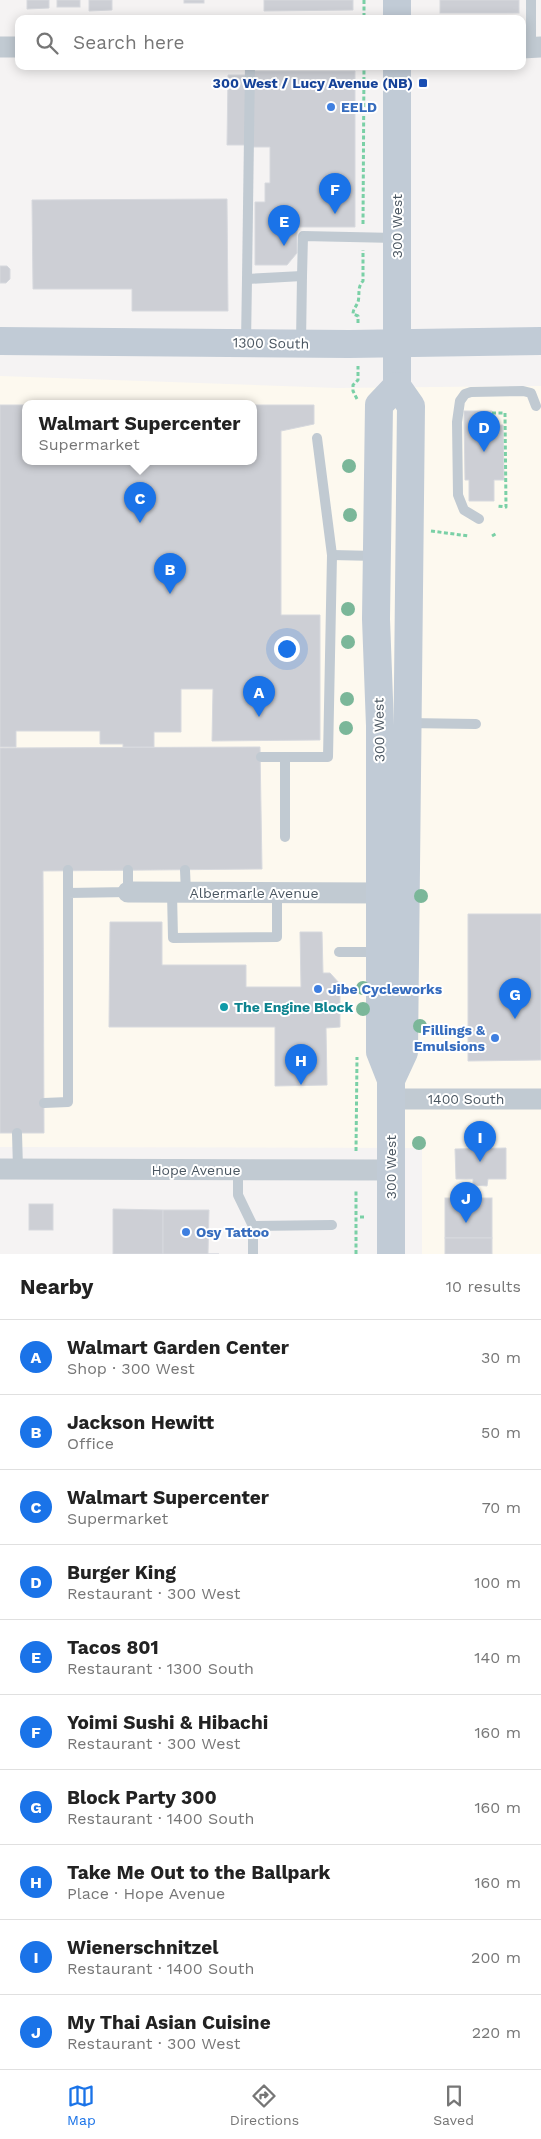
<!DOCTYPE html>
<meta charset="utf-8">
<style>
:root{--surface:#fff;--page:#f6f6f6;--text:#222;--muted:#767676;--line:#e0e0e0;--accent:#1a73e8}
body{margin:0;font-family:"Work Sans",sans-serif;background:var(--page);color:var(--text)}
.you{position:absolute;left:286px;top:648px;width:18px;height:18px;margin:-12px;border:4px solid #fff;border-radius:50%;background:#1a73e8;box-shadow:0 0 0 8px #1a73e833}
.badge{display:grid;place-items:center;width:32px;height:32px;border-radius:50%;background:var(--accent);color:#fff;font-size:16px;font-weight:700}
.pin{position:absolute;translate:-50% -41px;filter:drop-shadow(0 1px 2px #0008)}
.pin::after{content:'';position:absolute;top:26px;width:18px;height:15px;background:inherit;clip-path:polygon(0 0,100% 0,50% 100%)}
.popup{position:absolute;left:22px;top:400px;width:235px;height:65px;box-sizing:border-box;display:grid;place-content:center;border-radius:10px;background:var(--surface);filter:drop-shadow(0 1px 4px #0005);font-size:16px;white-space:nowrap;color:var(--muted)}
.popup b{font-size:19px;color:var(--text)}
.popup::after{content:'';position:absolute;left:50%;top:100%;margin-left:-10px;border:10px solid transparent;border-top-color:var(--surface)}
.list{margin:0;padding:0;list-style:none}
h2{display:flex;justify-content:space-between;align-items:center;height:65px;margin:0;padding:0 20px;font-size:21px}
h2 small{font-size:16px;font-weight:400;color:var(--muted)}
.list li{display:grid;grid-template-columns:32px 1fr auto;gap:15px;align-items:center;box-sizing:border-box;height:75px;padding:0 20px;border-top:1px solid var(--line)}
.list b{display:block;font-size:19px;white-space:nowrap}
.list p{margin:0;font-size:16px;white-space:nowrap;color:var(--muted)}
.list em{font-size:16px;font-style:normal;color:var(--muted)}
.icon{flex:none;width:28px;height:28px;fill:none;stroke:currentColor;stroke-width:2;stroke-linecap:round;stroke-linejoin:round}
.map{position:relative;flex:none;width:541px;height:1254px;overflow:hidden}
.search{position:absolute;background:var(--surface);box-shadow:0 2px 12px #0003;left:15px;right:15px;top:15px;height:55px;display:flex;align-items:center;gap:12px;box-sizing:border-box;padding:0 18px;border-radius:10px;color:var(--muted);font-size:19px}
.sheet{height:815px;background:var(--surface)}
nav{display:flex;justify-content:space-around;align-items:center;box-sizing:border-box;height:70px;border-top:1px solid var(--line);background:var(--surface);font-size:14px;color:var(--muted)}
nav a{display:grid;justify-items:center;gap:2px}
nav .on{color:var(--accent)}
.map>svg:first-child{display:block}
.commercial{fill:#fdf9ef;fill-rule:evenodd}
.building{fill:#cdcfd5;stroke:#d7d9de}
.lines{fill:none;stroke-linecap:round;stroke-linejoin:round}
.path{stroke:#7ad0a6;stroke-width:3;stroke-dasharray:4 2.5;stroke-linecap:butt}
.service{stroke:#c1cad2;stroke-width:10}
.minor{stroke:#c1cad2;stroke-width:21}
.secondary{stroke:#c1cbd6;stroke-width:28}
.tree{fill:#7bb799}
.transit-dot{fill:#1a4fb4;stroke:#fff;stroke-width:2}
.shop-dot{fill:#3f7fe0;stroke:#fff;stroke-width:2}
.culture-dot{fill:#0f9aa8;stroke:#fff;stroke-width:2}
.labels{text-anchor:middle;stroke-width:4;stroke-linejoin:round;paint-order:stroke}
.transit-label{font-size:14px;font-weight:bold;fill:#164399;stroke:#fff;text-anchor:end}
.shop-label{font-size:14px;font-weight:bold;fill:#366cbe;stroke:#fff;text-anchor:start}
.street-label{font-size:14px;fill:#4a5661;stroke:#fff}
.culture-label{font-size:14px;font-weight:bold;fill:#0d838f;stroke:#fff;text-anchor:start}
</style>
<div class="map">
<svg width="541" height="1254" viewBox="0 0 541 1254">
<rect width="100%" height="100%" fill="#f5f3f3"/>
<path class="commercial" d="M0 376 337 388 541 386V1254H422V1148L0 1147ZM26 404H254V462H26Z"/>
<g class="building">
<polygon points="27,0 49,0 49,8 27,9"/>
<rect x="57" y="0" width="23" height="7"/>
<polygon points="89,0 112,0 112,10 89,11"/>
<rect x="184" y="0" width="20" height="3"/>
<polygon points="264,0 353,0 353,10 264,11"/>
<rect x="440" y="0" width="79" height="13"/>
<polygon points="251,71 355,71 355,227 297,227 297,253 287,265 255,265 255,202 265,202 265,183 270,183 270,147 252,147"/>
<polygon points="228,75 247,75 247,145 227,145"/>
<polygon points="227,199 228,311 132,311 132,289 33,289 32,200"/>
<polygon points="0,266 7,266 10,269 10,279 6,283 0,283"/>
<polygon points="0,405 26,405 26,462 254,462 254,405 314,405 314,424 281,431 281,615 320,615 320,740 212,741 213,689 181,689 181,732 154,732 154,747 123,747 123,744 100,744 100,731 16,731 16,747 0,747"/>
<polygon points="464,411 492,411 492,425 503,425 504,480 494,480 494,501 469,501 469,480 465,480"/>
<polygon points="260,747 262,869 43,871 44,1133 0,1133 0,748"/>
<polygon points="468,914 541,914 541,1060 468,1061"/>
<polygon points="110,922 162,922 162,965 246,965 246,987 301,987 300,932 322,932 323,973 330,973 340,984 340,1027 326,1028 327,1085 275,1086 275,1027 109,1027"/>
<polygon points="506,1148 506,1179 488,1179 487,1186 473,1185 473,1179 456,1179 455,1149"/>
<rect x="445" y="1198" width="47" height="40"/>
<rect x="29" y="1204" width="24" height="26"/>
<polygon points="113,1209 163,1210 163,1254 113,1254"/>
<polygon points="163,1210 209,1210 208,1254 219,1254 163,1254"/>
<rect x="445" y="1238" width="47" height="16"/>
</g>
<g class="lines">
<g class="path">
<polyline points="364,0 364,19"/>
<polyline points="363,224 364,66"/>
<path d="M358 323V316L353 314C353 309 356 307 358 302 360 295 357 287 363 281V250"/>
<polyline points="357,399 353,391 353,385 358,380 358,366"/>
<polyline points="492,413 505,413 506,507 497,506"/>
<polyline points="431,531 469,536"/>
<polyline points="492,536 497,533"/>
<polyline points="356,1151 357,1057"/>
<polyline points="360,1217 365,1217"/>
<polyline points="356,1254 356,1190"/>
</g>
<g class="service">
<polyline points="531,47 531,0"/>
<polyline points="247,279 250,66"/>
<polyline points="246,343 247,279 302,276 303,236 396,238"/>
<polyline points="301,343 302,276"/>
<polyline points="479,519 464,510 458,495 457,422 460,401 465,394 471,392 523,391 531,393 536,406"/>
<polyline points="332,555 376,556"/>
<polyline points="407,723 476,724"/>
<polyline points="261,757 328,757 332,555 317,438"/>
<polyline points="285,757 285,837"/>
<polyline points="68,870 68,893"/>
<polyline points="185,870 186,893"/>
<polyline points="172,893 173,938 277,937 277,893"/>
<polyline points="339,952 380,952"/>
<polyline points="44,1103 68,1102 68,893 128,892 128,870"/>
<polyline points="17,1133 18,1169"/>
<polyline points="238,1170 238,1195 253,1226 253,1254"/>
<polyline points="253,1226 332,1225"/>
</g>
<g class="minor">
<polyline points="0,47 19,47"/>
<polyline points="522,48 541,47"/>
<polyline points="128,892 381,893"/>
<polyline points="391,1099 541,1099"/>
<polyline points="0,1169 391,1170"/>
</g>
<g class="secondary">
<polyline points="397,19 397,0"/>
<polyline points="0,341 349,344 541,341"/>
<polyline points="391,1080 404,1052 411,406 397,386 397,66"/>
<polyline points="391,1254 391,1080 380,1052 380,726 376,619 379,405 397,386"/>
</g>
</g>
<g class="tree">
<circle cx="349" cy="466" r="7"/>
<circle cx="350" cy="515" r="7"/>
<circle cx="348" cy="609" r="7"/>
<circle cx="348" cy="642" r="7"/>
<circle cx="347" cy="699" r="7"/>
<circle cx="346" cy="728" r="7"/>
<circle cx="421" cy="896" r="7"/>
<circle cx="363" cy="988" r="7"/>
<circle cx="363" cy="1009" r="7"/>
<circle cx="420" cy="1026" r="7"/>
<circle cx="419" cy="1143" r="7"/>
</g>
<rect class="transit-dot" x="418" y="78" width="10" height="10" rx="2.5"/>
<g class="shop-dot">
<circle cx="331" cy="107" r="5"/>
<circle cx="318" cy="989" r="5"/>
<circle cx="495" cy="1038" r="5"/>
<circle cx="186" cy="1232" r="5"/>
</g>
<circle class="culture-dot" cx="224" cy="1007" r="5"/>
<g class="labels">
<g class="transit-label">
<text x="413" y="88">300 West / Lucy Avenue (NB)</text>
</g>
<g class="shop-label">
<text x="341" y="112">EELD</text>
<text x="328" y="994">Jibe Cycleworks</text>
<text x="485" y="1035" text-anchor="end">Fillings &amp;<tspan x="485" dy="16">Emulsions</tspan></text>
<text x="196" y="1237">Osy Tattoo</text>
</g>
<g class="street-label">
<text transform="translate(397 226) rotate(-90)" y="5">300 West</text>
<text transform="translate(271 343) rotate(1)" y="5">1300 South</text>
<text transform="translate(379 730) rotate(-91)" y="5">300 West</text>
<text x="254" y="898">Albermarle Avenue</text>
<text x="466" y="1104">1400 South</text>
<text transform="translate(391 1167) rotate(-90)" y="5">300 West</text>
<text x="196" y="1175">Hope Avenue</text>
</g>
<g class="culture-label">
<text x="234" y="1012">The Engine Block</text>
</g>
</g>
</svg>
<div class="you"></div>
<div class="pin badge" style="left:259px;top:717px">A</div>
<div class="pin badge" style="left:170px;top:594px">B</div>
<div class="pin badge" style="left:140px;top:523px">C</div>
<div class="popup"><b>Walmart Supercenter</b>Supermarket</div>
<div class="pin badge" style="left:484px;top:452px">D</div>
<div class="pin badge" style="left:284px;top:246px">E</div>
<div class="pin badge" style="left:335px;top:214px">F</div>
<div class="pin badge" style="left:515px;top:1019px">G</div>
<div class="pin badge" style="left:301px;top:1085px">H</div>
<div class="pin badge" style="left:480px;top:1162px">I</div>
<div class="pin badge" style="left:466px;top:1223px">J</div>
<div class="search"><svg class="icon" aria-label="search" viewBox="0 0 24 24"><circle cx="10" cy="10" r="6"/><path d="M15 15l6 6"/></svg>Search here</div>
</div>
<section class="sheet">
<h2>Nearby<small>10 results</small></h2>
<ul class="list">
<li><span class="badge">A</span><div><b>Walmart Garden Center</b><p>Shop · 300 West</p></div><em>30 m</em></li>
<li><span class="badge">B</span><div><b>Jackson Hewitt</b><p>Office</p></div><em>50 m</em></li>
<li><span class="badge">C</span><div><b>Walmart Supercenter</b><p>Supermarket</p></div><em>70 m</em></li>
<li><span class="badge">D</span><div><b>Burger King</b><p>Restaurant · 300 West</p></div><em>100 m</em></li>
<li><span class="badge">E</span><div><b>Tacos 801</b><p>Restaurant · 1300 South</p></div><em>140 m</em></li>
<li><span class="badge">F</span><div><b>Yoimi Sushi &amp; Hibachi</b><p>Restaurant · 300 West</p></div><em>160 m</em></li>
<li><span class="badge">G</span><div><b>Block Party 300</b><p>Restaurant · 1400 South</p></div><em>160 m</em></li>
<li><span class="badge">H</span><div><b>Take Me Out to the Ballpark</b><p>Place · Hope Avenue</p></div><em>160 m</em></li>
<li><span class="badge">I</span><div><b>Wienerschnitzel</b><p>Restaurant · 1400 South</p></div><em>200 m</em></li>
<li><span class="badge">J</span><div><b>My Thai Asian Cuisine</b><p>Restaurant · 300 West</p></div><em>220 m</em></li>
</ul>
</section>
<nav>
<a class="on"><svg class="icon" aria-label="map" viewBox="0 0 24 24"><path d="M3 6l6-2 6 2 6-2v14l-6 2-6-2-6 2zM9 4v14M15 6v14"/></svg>Map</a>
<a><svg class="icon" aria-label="directions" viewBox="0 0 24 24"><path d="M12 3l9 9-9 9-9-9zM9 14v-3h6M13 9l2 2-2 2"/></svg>Directions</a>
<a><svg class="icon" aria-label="saved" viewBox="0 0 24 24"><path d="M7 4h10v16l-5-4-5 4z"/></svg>Saved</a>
</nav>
